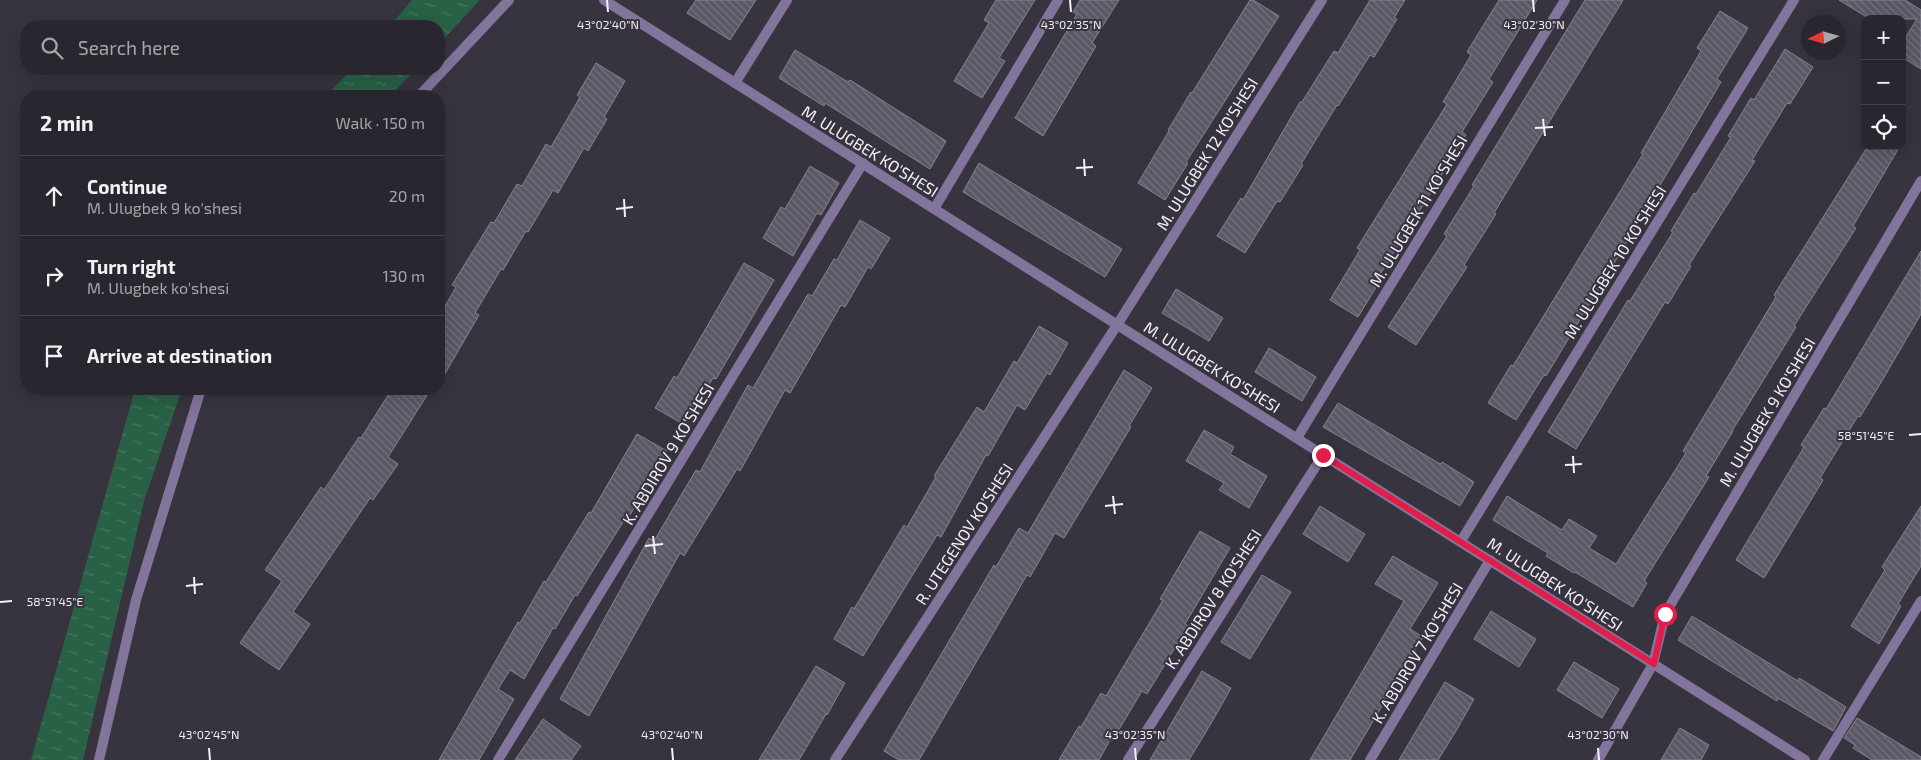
<!DOCTYPE html>
<meta charset="utf-8">
<style>
:root{--surface:#29262f;--page:#35323b;--text:#f1f3f6;--muted:#a5a5aa;--line:#45434b}
body{margin:0;font-family:"Exo 2",sans-serif;background:var(--page);color:var(--text)}
.controls{position:absolute;right:15px;top:15px;display:grid;overflow:hidden;border-radius:10px;box-shadow:0 5px 20px #0002}
.controls button{width:45px;height:45px;display:grid;place-items:center;padding:0;border:0;border-bottom:1px solid var(--line);background:var(--surface);color:var(--text);font:25px sans-serif}
.compass{position:absolute;left:1801px;top:15px;width:45px;height:45px;border-radius:50%;background:var(--surface);box-shadow:0 5px 20px #0002;rotate:265deg}
.stop{position:absolute;width:15px;height:15px;margin:-11px;border:4px solid #e11d48;border-radius:50%;background:#fff}
.stop.end{background:#e11d48;border-color:#fff;box-shadow:0 1px 5px #0008}
.list{margin:0;padding:0;list-style:none}
h2{display:flex;justify-content:space-between;align-items:center;height:65px;margin:0;padding:0 20px;font-size:21px}
h2 small{font-size:16px;font-weight:400;color:var(--muted)}
.list li{display:grid;grid-template-columns:32px 1fr auto;gap:15px;align-items:center;box-sizing:border-box;height:80px;padding:0 20px;border-top:1px solid var(--line)}
.list b{display:block;font-size:19px;white-space:nowrap}
.list p{margin:0;font-size:16px;white-space:nowrap;color:var(--muted)}
.list em{font-size:16px;font-style:normal;color:var(--muted)}
.icon{flex:none;width:28px;height:28px;fill:none;stroke:currentColor;stroke-width:2;stroke-linecap:round;stroke-linejoin:round}
.map{position:relative;flex:none;width:1921px;height:760px;overflow:hidden}
.search{position:absolute;background:var(--surface);box-shadow:0 5px 20px #0002;left:20px;top:20px;width:425px;height:55px;display:flex;align-items:center;gap:12px;box-sizing:border-box;padding:0 18px;border-radius:20px;color:var(--muted);font-size:19px}
.panel{position:absolute;background:var(--surface);box-shadow:0 5px 20px #0002;left:20px;top:90px;width:425px;height:305px;border-radius:20px}
.map>svg:first-child{display:block}
.water{fill:url(#water-ripples)}
.building{fill:url(#building-back-hatch);stroke:#878290}
.lines{fill:none;stroke-linecap:round;stroke-linejoin:round}
.minor{stroke:#83749c;stroke-width:10}
.route{stroke:#e11d48;stroke-width:6}
.ticks{fill:none;stroke:#f4f1f9;stroke-width:2}
.labels{text-anchor:middle;stroke-width:4;stroke-linejoin:round;paint-order:stroke}
.street-label{font-size:16px;fill:#f4f1f9;stroke:#37333f}
.ticks-label{font-size:12px;text-anchor:middle;fill:#f4f1f9;stroke:#37333f;stroke-width:4;stroke-linejoin:round;paint-order:stroke}
</style>
<div class="map">
<svg width="1921" height="760" viewBox="0 0 1921 760">
<defs>
<pattern id="water-ripples" width="26" height="14" patternUnits="userSpaceOnUse" patternTransform="scale(1.25)"><rect width="26" height="14" fill="#286145"/><path d="M2 4q2-2 4 0t4 0M15 11q2-2 4 0t4 0" fill="none" stroke="#487861"/></pattern>
<pattern id="building-back-hatch" width="6" height="6" patternUnits="userSpaceOnUse" patternTransform="scale(1.25)"><rect width="6" height="6" fill="#5c5765"/><path d="M-1 5l2 2M0 0l6 6M5-1l2 2" fill="none" stroke="#74707c"/></pattern>
</defs>
<rect width="100%" height="100%" fill="#37333f"/>
<g class="water">
<polygon points="412,0 480,0 439,44 439,26 390,26"/>
<polygon points="352,69 416,69 390,96 326,96"/>
<polygon points="135,389 182,389 144,501 83,760 31,760"/>
</g>
<g class="building">
<polygon points="696,0 756,0 730,40 687,13"/>
<polygon points="996,0 1035,0 999,58 1005,61 982,98 954,81 989,23 984,20"/>
<polygon points="1080,0 1119,0 1092,43 1096,46 1043,136 1015,118 1077,14 1073,12"/>
<polygon points="1250,0 1253,0 1279,16 1186,162 1188,163 1165,200 1138,183 1169,131 1168,130 1191,92 1192,93"/>
<polygon points="1370,0 1405,0 1394,18 1397,19 1374,57 1370,55 1338,106 1337,105 1301,164 1303,165 1280,202 1277,201 1245,253 1217,236 1241,198 1243,200 1300,102 1302,102 1334,51 1338,53"/>
<polygon points="1499,0 1537,0 1489,79 1493,82 1462,132 1466,135 1378,278 1381,279 1358,317 1330,300 1360,250 1357,248 1447,104 1443,102 1471,55 1467,52"/>
<polygon points="1585,0 1623,0 1494,213 1496,214 1464,265 1467,267 1416,345 1388,327 1447,236 1444,234 1474,186 1472,185"/>
<polygon points="1839,0 1905,0 1921,10 1921,69 1902,57 1902,43 1917,19 1870,19"/>
<polygon points="1720,11 1748,28 1717,79 1721,82 1659,187 1660,187 1546,376 1544,375 1516,420 1488,403 1511,365 1513,366 1643,154 1641,153 1701,51 1697,48"/>
<polygon points="1785,49 1813,67 1790,104 1787,103 1752,160 1755,161 1689,265 1691,266 1668,304 1665,302 1576,449 1548,432 1628,300 1630,301 1673,232 1671,231 1694,193 1696,194 1731,137 1728,136 1751,98 1754,100"/>
<polygon points="795,50 848,82 850,80 946,141 930,169 825,103 824,106 779,78"/>
<polygon points="596,63 625,81 604,117 607,119 588,151 584,148 558,193 553,190 528,232 526,231 503,270 501,269 475,313 479,315 439,384 439,317 456,287 452,285 491,222 494,223 517,184 522,186 546,144 551,147 580,97 577,95"/>
<polygon points="1868,146 1900,146 1853,226 1856,228 1794,326 1796,327 1732,431 1733,431 1706,476 1709,477 1644,581 1647,583 1633,607 1575,572 1574,573 1546,556 1548,553 1493,520 1507,496 1562,530 1569,519 1597,536 1589,548 1616,564 1686,453 1683,451 1776,297 1774,295"/>
<polygon points="979,163 1122,249 1105,277 963,192"/>
<polygon points="810,166 839,183 821,215 817,213 793,256 763,238 781,207 785,209"/>
<polygon points="860,220 890,238 871,269 868,267 845,307 841,305 790,393 785,390 740,471 737,469 684,556 680,553 589,716 560,699 649,538 654,541 696,470 700,472 748,385 753,388 808,294 812,296 834,259 837,260"/>
<polygon points="1921,251 1921,314 1883,379 1860,417 1858,416 1820,478 1823,480 1764,578 1736,560 1804,447 1801,445 1824,408 1826,409"/>
<polygon points="744,263 774,280 716,379 713,378 685,425 655,408 674,376 677,378"/>
<polygon points="1176,289 1223,318 1209,341 1162,313"/>
<polygon points="1039,326 1068,343 1050,375 1047,373 1025,410 1017,405 988,456 986,455 941,537 937,535 863,656 834,639 852,607 854,609 904,525 907,527 936,477 934,476 977,407 984,412 1014,361 1017,363"/>
<polygon points="1269,348 1316,377 1302,401 1255,372"/>
<polygon points="1124,370 1152,388 1129,426 1131,427 1064,538 1055,533 1030,577 1027,575 919,760 899,760 884,751 994,565 996,567 1019,528 1028,533"/>
<polygon points="392,389 431,389 388,457 398,464 373,500 370,498 293,612 310,624 279,670 240,643 282,581 265,570 321,487 324,490 359,437 361,438"/>
<polygon points="1338,403 1440,464 1442,462 1474,482 1460,506 1323,427"/>
<polygon points="1204,430 1234,447 1230,454 1267,476 1249,508 1219,490 1224,483 1186,461"/>
<polygon points="637,434 667,451 630,515 628,514 577,596 575,595 555,629 553,628 524,679 510,670 498,689 514,699 479,760 439,760 518,622 520,623 544,581 546,582 589,512 591,513"/>
<polygon points="1320,506 1365,534 1348,562 1303,534"/>
<polygon points="1921,506 1921,566 1898,604 1901,606 1879,644 1851,626 1885,570 1882,567"/>
<polygon points="1200,531 1230,548 1185,624 1188,626 1147,694 1142,691 1112,741 1110,740 1099,760 1059,760 1079,726 1081,727 1101,693 1106,696 1163,600 1160,599"/>
<polygon points="1393,556 1438,583 1410,629 1423,637 1350,760 1310,760 1404,601 1375,584"/>
<polygon points="1262,575 1291,592 1250,659 1221,642"/>
<polygon points="1491,611 1536,639 1519,667 1474,639"/>
<polygon points="1692,616 1798,681 1799,678 1846,707 1833,731 1778,698 1777,701 1678,640"/>
<polygon points="1574,662 1619,689 1602,718 1557,690"/>
<polygon points="816,666 845,683 827,715 826,714 799,760 759,760"/>
<polygon points="1202,671 1231,688 1213,720 1189,760 1150,760"/>
<polygon points="1445,682 1474,699 1456,731 1438,760 1399,760"/>
<polygon points="1857,718 1921,757 1921,760 1872,760 1853,748 1855,745 1844,738"/>
<polygon points="543,719 581,746 571,760 515,760"/>
<polygon points="1680,728 1709,745 1701,760 1661,760"/>
</g>
<g class="lines">
<g class="minor">
<polyline points="604,0 1805,760"/>
<polyline points="735,83 787,0"/>
<polyline points="419,96 509,0"/>
<polyline points="934,209 1058,0"/>
<polyline points="1297,438 1565,0"/>
<polyline points="1461,541 1794,0"/>
<polyline points="99,760 136,600 201,389"/>
<polyline points="498,760 863,163"/>
<polyline points="835,760 1117,325 1322,0"/>
<polyline points="1128,760 1323,455"/>
<polyline points="1370,760 1490,560"/>
<polyline points="1598,760 1653,664 1665,614 1921,181"/>
<polyline points="1823,760 1921,601"/>
</g>
</g>
<g class="lines">
<polyline class="route" points="1323,455 1654,664 1665,614"/>
</g>
<path class="ticks" d="M607 0 608 12M1070 0 1071 12M1533 0 1534 12M1543 119 1545 136M1535 128 1553 127M1084 159 1085 176M1076 168 1093 167M624 199 625 217M616 209 633 207M1909 435 1921 434M1573 456 1574 473M1565 465 1582 464M1113 496 1115 514M1105 506 1123 504M653 536 655 554M645 546 663 544M194 577 195 594M186 586 203 584M0 602 12 601M209 748 210 760M672 748 673 760M1135 748 1136 760M1598 748 1599 760"/>
<g class="labels">
<g class="street-label">
<text transform="translate(870 151) rotate(32)" y="6">M. ULUGBEK KO'SHESI</text>
<text transform="translate(1207 154) rotate(-58)" y="6">M. ULUGBEK 12 KO'SHESI</text>
<text transform="translate(1418 211) rotate(-59)" y="6">M. ULUGBEK 11 KO'SHESI</text>
<text transform="translate(1615 262) rotate(-58)" y="6">M. ULUGBEK 10 KO'SHESI</text>
<text transform="translate(1212 367) rotate(32)" y="6">M. ULUGBEK KO'SHESI</text>
<text transform="translate(1767 412) rotate(-59)" y="6">M. ULUGBEK 9 KO'SHESI</text>
<text transform="translate(668 454) rotate(-59)" y="6">K. ABDIROV 9 KO'SHESI</text>
<text transform="translate(964 534) rotate(-57)" y="6">R. UTEGENOV KO'SHESI</text>
<text transform="translate(1555 584) rotate(33)" y="6">M. ULUGBEK KO'SHESI</text>
<text transform="translate(1213 599) rotate(-57)" y="6">K. ABDIROV 8 KO'SHESI</text>
<text transform="translate(1417 653) rotate(-59)" y="6">K. ABDIROV 7 KO'SHESI</text>
</g>
</g>
<g class="ticks-label">
<text x="608" y="29">43°02'40"N</text>
<text x="1071" y="29">43°02'35"N</text>
<text x="1534" y="29">43°02'30"N</text>
<text x="1866" y="440">58°51'45"E</text>
<text x="55" y="606">58°51'45"E</text>
<text x="209" y="739">43°02'45"N</text>
<text x="672" y="739">43°02'40"N</text>
<text x="1135" y="739">43°02'35"N</text>
<text x="1598" y="739">43°02'30"N</text>
</g>
</svg>
<div class="controls">
<button>+</button>
<button>−</button>
<button><svg class="icon" aria-label="locate" viewBox="0 0 24 24"><circle cx="12" cy="12" r="6"/><path d="M12 2v4M12 18v4M2 12h4M18 12h4"/></svg></button>
</div>
<svg class="compass" viewBox="-18 -18 36 36"><path d="M0-13l5 13h-10z" fill="#e53935"/><path d="M0 13l5-13h-10z" fill="#a5a5aa"/></svg>
<div class="stop" style="left:1665px;top:614px"></div>
<div class="stop end" style="left:1323px;top:455px"></div>
<div class="search"><svg class="icon" aria-label="search" viewBox="0 0 24 24"><circle cx="10" cy="10" r="6"/><path d="M15 15l6 6"/></svg>Search here</div>
<section class="panel">
<h2>2 min<small>Walk · 150 m</small></h2>
<ul class="list">
<li><svg class="icon" aria-label="ahead" viewBox="0 0 24 24"><path d="M12 20V5M6 11l6-6 6 6"/></svg><div><b>Continue</b><p>M. Ulugbek 9 ko'shesi</p></div><em>20 m</em></li>
<li><svg class="icon" aria-label="right" viewBox="0 0 24 24"><path d="M7 20v-9h11M14 6l5 5-5 5"/></svg><div><b>Turn right</b><p>M. Ulugbek ko'shesi</p></div><em>130 m</em></li>
<li><svg class="icon" aria-label="arrive" viewBox="0 0 24 24"><path d="M6 21V4h12l-3 4 3 4H6"/></svg><div><b>Arrive at destination</b></div></li>
</ul>
</section>
</div>
